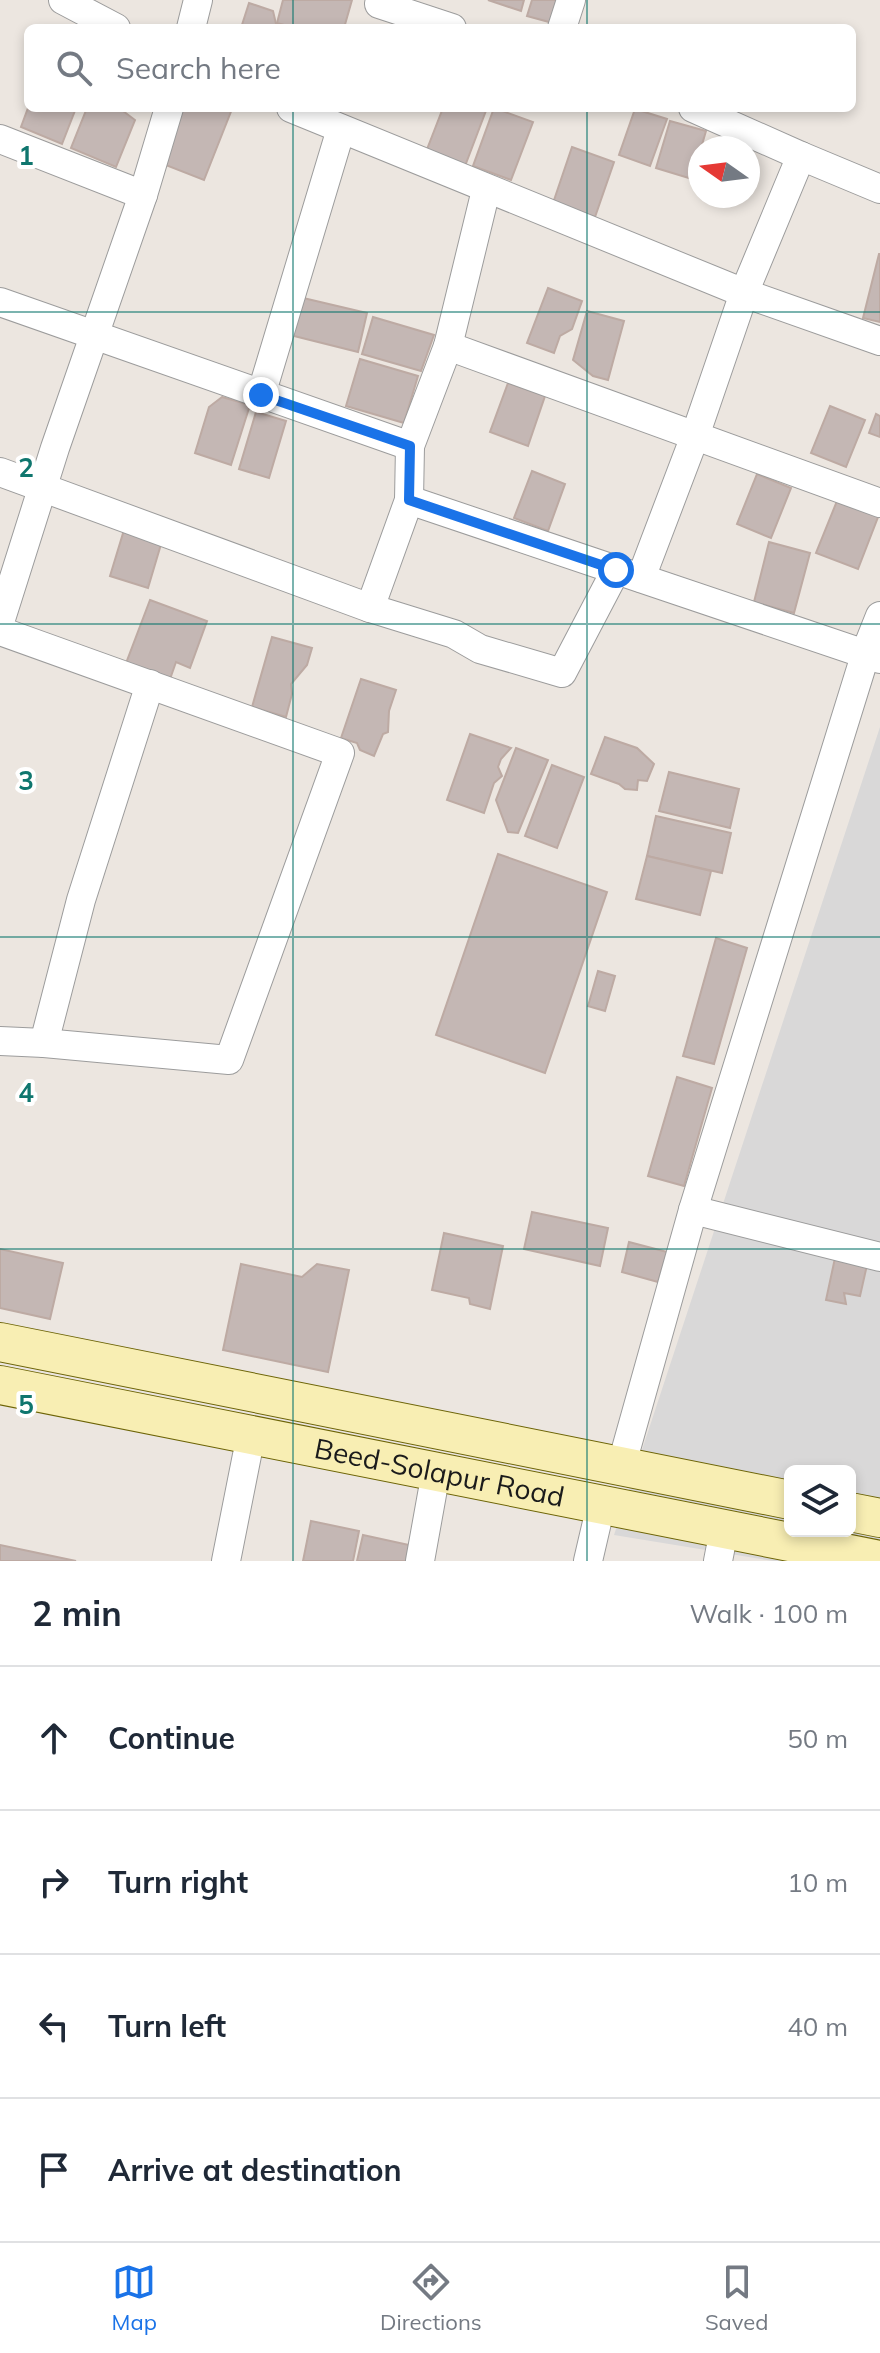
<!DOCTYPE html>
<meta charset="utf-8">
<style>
:root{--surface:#fff;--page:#f2f2f3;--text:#1f2937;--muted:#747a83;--line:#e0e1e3;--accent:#1a73e8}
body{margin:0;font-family:Mulish,sans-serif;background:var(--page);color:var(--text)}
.controls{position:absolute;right:24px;bottom:24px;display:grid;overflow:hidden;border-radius:12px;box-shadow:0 4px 12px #0003}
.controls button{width:72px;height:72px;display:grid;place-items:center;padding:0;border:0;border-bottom:2px solid var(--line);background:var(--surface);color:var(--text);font:40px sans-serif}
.compass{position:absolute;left:688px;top:136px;width:72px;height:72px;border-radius:50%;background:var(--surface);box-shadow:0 4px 12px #0003;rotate:284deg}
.stop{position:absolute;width:24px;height:24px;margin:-18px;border:6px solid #1a73e8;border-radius:50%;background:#fff}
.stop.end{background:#1a73e8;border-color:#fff;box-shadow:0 2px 8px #0008}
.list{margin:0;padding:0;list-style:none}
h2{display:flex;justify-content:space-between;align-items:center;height:104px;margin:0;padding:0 32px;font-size:34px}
h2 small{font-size:26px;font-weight:400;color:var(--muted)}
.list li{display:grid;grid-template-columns:52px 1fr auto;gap:24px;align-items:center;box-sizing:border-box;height:144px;padding:0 32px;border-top:2px solid var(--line)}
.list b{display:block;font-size:30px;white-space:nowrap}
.list em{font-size:26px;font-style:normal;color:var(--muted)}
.icon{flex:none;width:44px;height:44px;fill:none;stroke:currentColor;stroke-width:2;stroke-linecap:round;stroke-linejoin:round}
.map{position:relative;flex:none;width:880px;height:1561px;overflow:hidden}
.search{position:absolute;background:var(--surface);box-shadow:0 4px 12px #0003;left:24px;right:24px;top:24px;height:88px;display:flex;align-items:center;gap:20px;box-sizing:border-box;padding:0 28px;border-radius:12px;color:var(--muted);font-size:30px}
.sheet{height:680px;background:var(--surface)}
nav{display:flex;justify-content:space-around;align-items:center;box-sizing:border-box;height:112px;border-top:2px solid var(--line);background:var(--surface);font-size:22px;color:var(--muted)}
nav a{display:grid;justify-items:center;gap:4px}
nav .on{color:var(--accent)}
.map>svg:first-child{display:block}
.residential{fill:#d9d8d8;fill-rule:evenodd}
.building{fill:#c4b7b4;stroke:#bdaaa3;stroke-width:2}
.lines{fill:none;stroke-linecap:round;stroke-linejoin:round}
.street-casing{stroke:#9c9c9c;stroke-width:30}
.secondary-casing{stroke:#6d6407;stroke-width:40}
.street{stroke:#fff;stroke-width:28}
.secondary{stroke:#f8eeb3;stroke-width:38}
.route{stroke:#1a73e8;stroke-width:10}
.grid{fill:none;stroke:#0f766e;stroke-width:2;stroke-opacity:0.55}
.labels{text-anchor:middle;stroke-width:8;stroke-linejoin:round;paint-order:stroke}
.street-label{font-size:28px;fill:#1b1b1b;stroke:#fff}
.grid-label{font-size:26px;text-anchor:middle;font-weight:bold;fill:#0f766e;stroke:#fff;stroke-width:8;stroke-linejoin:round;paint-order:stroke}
</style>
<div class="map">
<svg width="880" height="1561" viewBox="0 0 880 1561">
<rect width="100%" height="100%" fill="#ece6e0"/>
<path class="residential" d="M880 727V1561H773L614 1535ZM790 1471H850V1531H790Z"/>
<g class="building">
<polygon points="283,0 352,0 344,28 295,28 277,23"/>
<polygon points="488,0 524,0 521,11"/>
<polygon points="532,0 567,0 560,25 527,16"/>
<polygon points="249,3 273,11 277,28 241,28"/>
<polygon points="28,108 76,108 62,144 21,127"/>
<polygon points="87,108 119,108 135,120 116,167 71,148"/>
<polygon points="179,108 232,109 204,180 158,162"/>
<polygon points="443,108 487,108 465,166 426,152"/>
<polygon points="494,108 533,122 511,180 473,166"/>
<polygon points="635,109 667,119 650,166 619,155"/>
<polygon points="670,121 706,131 692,179 656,168"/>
<polygon points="572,147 614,162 595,217 553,203"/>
<polygon points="879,254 880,254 880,322 863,318"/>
<polygon points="548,288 582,301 572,329 560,336 554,353 527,343"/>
<polygon points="299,297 367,313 358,352 290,335"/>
<polygon points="587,311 624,321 608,380 593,376 573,360"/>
<polygon points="373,317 434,335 421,371 362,354"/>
<polygon points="360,359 418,376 404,423 346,406"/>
<polygon points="508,383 545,396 528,446 490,432"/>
<polygon points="222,397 250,405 231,465 195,453 209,407"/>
<polygon points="830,406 865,420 846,467 811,453"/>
<polygon points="256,412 286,421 269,478 239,469"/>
<polygon points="876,414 880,416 880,437 869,433"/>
<polygon points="532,471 565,484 548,531 514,518"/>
<polygon points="757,474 791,488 771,538 737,524"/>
<polygon points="839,496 880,512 858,569 816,553"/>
<polygon points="124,530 162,541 148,588 110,576"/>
<polygon points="769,542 810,553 794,613 754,602"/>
<polygon points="150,600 207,621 190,668 176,662 169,682 125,666"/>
<polygon points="272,637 312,648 307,665 291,684 292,694 286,717 252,707"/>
<polygon points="361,679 396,690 389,711 388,732 383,734 374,756 360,750 357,743 341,738"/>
<polygon points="470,734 511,748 501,759 498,767 502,776 494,783 484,813 447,800"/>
<polygon points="605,737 637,748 654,764 647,781 638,780 637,790 625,789 619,784 591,774"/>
<polygon points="516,748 548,760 518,833 508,832 496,800"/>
<polygon points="552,765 584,777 557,848 525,836"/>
<polygon points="669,772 739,789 730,828 659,811"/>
<polygon points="656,816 731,833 722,873 647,856"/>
<polygon points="498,854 607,892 545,1073 436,1035"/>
<polygon points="647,856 711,871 700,915 636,899"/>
<polygon points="716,938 747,948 714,1064 683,1056"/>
<polygon points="598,971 615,976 605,1011 588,1006"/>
<polygon points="677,1077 712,1088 684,1186 648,1176"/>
<polygon points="532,1212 608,1228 600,1266 524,1249"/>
<polygon points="444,1233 503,1246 490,1309 470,1304 469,1298 432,1290"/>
<polygon points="629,1242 667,1252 658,1282 622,1272"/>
<polygon points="0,1249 63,1263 50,1319 0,1308"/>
<polygon points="835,1258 867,1265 860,1296 844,1293 846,1304 826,1300"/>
<polygon points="241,1264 302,1277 317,1264 349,1270 328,1372 223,1350"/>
<polygon points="311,1521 359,1531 353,1561 303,1561"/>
<polygon points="363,1535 409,1545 406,1561 357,1561"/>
<polygon points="0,1545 76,1561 0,1561"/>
</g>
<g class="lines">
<g class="street-casing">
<g id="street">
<polyline points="63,0 116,28"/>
<polyline points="380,0 379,4 452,28"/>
<polyline points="191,28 198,0"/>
<polyline points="562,28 571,0"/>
<polyline points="291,108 744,293 880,341"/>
<polyline points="693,108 801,156"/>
<polyline points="0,139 143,195"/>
<polyline points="0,302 410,446"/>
<polyline points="448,346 880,503"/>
<polyline points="261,395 341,129"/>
<polyline points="0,472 370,608 409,500 410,446 448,346 486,190"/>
<polyline points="409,500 880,659"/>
<polyline points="641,578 695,436 744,293 801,156 880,189"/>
<polyline points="370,608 454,634 480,649 562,673 616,570"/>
<polyline points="0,622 55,448 143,195 169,108"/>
<polyline points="0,631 340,753 229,1060 44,1043 0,1041"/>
<polyline points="44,1043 81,900 150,684"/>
<polyline points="693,1210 880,1257"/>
<polyline points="621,1467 693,1210 868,646 880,616"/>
<polyline points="226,1561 251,1435"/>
<polyline points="420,1561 436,1472"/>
<polyline points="588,1561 601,1505"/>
<polyline points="718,1561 724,1530"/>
</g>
</g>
<g class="secondary-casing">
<g id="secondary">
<polyline points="0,1342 790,1500"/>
<path id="s1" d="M0 1385 880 1560"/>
<polyline points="850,1512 880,1518"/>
</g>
</g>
<use href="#street" class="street"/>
<use href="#secondary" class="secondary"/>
</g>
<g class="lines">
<polyline class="route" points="261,395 410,446 409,500 616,570"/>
</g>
<path class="grid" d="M293 0V28M587 0V28M293 108V1561M587 108V1561M0 312H880M0 624H880M0 937H880M0 1249H880"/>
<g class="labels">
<g class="street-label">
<text dy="10" stroke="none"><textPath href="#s1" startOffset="448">Beed-Solapur Road</textPath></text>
</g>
</g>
<g class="grid-label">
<text x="26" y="165">1</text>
<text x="26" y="477">2</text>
<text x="26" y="790">3</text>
<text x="26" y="1102">4</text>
<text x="26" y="1414">5</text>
</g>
</svg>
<div class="controls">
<button><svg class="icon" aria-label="layers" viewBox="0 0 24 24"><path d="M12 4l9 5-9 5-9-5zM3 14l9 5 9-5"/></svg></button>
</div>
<svg class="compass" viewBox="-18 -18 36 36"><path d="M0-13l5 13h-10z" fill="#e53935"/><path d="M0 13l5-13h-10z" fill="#747a83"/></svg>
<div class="stop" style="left:616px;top:570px"></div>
<div class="stop end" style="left:261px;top:395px"></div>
<div class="search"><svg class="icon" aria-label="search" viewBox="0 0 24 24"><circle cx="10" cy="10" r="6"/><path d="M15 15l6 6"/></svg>Search here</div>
</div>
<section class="sheet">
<h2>2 min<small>Walk · 100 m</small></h2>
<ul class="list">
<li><svg class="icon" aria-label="ahead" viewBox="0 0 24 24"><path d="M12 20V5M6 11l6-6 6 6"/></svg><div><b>Continue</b></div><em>50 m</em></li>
<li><svg class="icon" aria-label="right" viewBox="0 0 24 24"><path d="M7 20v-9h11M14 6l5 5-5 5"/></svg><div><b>Turn right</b></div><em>10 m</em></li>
<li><svg class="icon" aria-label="left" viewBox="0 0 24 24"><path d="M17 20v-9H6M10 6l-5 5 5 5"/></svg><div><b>Turn left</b></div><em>40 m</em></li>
<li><svg class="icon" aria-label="arrive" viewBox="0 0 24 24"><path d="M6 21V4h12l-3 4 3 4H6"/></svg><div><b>Arrive at destination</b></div></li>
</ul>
</section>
<nav>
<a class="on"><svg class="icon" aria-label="map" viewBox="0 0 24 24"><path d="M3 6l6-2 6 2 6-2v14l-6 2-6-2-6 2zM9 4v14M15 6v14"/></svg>Map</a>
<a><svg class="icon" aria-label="directions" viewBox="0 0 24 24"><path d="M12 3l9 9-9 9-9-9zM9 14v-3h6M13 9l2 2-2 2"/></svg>Directions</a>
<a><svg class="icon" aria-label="saved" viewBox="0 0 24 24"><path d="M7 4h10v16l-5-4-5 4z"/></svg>Saved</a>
</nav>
